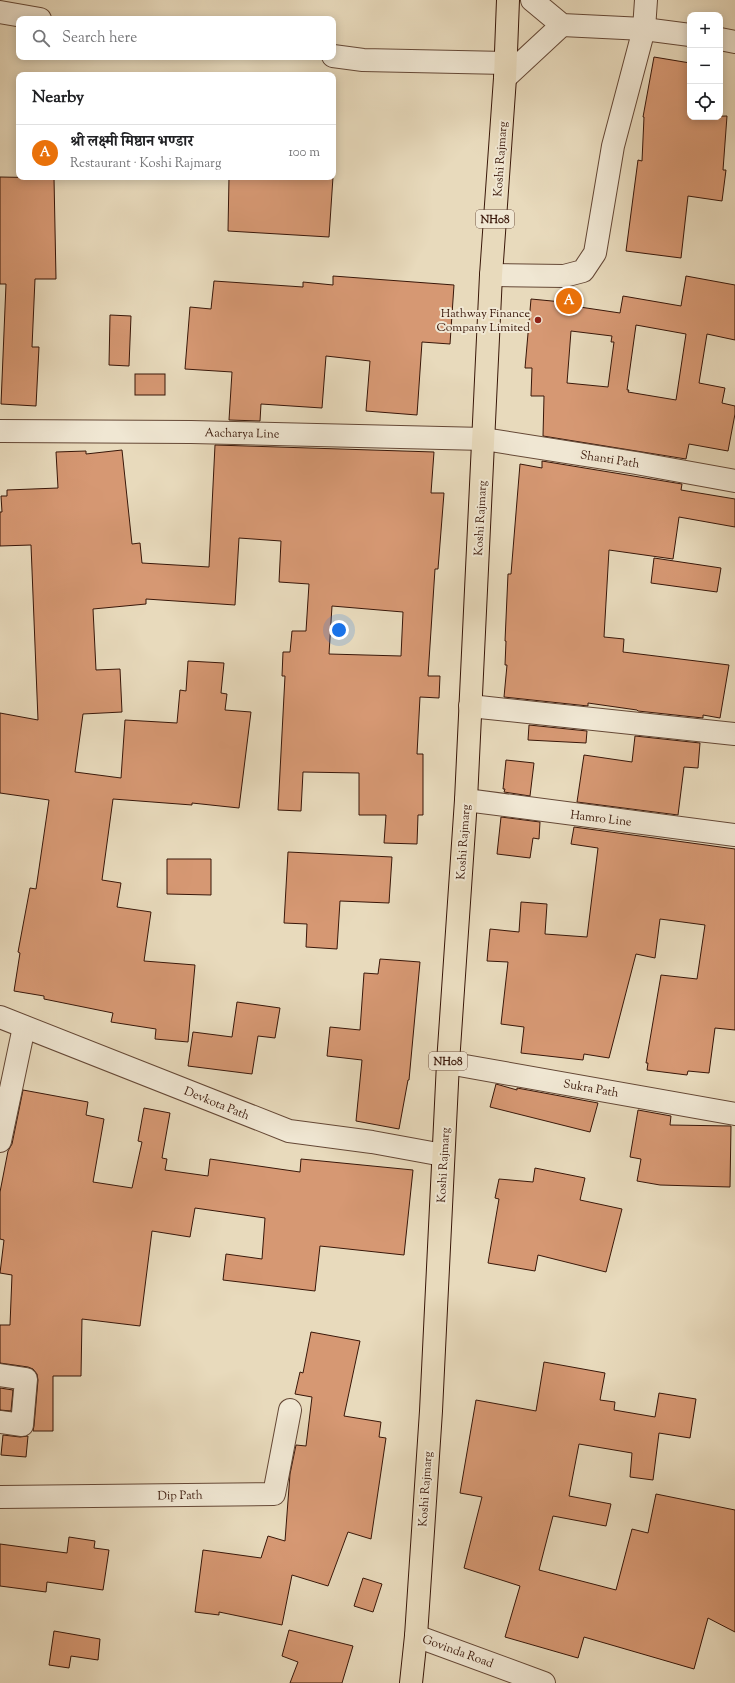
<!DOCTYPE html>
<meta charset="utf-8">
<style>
:root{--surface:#fff;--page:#f2f2f2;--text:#202124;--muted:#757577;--line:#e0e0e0;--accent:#d93025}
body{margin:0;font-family:"Sorts Mill Goudy","Noto Serif Devanagari",serif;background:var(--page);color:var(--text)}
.controls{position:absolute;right:12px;top:12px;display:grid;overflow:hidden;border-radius:8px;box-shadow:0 2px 10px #0003}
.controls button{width:36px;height:36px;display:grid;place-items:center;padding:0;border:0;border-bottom:1px solid var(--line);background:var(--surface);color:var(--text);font:20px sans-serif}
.you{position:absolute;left:339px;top:630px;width:14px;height:14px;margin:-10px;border:3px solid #fff;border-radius:50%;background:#1a73e8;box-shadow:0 0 0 6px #1a73e833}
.badge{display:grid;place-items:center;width:26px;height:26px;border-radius:50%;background:var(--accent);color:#fff;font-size:13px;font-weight:700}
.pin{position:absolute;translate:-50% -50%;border:2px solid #fff;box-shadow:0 1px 4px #0006}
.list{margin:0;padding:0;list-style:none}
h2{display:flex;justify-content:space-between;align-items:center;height:52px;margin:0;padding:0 16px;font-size:17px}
h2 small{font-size:13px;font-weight:400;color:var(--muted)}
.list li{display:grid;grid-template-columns:26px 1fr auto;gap:12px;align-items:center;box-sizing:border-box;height:56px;padding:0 16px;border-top:1px solid var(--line)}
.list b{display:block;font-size:15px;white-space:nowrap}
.list p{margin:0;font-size:13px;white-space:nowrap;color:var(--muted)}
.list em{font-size:13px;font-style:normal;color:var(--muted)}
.icon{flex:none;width:22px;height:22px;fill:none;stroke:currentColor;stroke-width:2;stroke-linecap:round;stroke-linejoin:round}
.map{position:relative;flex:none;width:735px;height:1683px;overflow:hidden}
.search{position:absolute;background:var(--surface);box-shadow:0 2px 10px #0003;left:16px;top:16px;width:320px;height:44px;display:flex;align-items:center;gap:10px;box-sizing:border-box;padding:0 14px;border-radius:8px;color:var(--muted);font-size:15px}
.panel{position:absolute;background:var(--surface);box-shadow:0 2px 10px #0003;left:16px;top:72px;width:320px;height:108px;border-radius:8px}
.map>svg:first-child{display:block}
.building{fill:#d69873;stroke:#391709;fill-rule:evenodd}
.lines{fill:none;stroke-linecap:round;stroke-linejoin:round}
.street-casing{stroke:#654836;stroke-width:24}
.primary-casing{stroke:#391709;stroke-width:24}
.street{stroke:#f0e7d3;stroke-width:22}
.primary{stroke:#e8dabc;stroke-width:22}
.poi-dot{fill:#8f2418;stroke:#f0e7d3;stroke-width:1.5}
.labels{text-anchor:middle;stroke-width:4;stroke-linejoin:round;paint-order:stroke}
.shield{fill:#f0e7d3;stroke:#705546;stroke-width:1}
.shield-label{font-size:11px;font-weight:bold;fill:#391709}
.street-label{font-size:12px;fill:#391709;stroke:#f0e7d3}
.poi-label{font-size:12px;fill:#391709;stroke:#f0e7d3;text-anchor:end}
</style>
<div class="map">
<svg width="735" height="1683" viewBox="0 0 735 1683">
<rect width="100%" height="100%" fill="#e8dabc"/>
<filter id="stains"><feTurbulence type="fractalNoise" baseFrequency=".005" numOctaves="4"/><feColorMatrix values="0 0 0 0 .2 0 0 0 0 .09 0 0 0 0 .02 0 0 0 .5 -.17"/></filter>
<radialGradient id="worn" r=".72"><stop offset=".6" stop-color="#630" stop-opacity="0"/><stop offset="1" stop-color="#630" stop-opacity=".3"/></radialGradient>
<g class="building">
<polygon points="654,57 690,63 690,117 727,116 723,170 726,170 722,201 688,196 681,258 626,251 638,160 642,161 644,117 643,117"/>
<polygon points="0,177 54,178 56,279 35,279 32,347 39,347 36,406 1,404 6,284 0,284"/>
<polygon points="229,177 333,177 329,237 228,231"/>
<polygon points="333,276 454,285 450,344 422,342 417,415 366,411 370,361 326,356 322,408 261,404 260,421 229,420 232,372 185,369 190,307 211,309 214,281 303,287 303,282 333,285"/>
<path d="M686 276 735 285V340L707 334 699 383 725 388 722 403 735 406V414L728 451 689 444 686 459 543 436 544 396H531L532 368H525L531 299 573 303V306L620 313 623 296 681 306ZM636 325 686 334 676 400 628 392 629 390H627ZM571 331 612 336 611 342H614L608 387 567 383Z"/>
<polygon points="110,315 131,316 129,366 109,365"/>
<rect x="135" y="374" width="30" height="21"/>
<path d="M215 445 434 452 431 493H444L438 569H435L428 676H440L439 698 420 697 417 754H423V815H418L417 844 384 843 386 815H359V773L303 772 301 811 278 810 285 676H282L283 652H290L292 631H306L309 584 279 582 281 541 239 538 235 605 146 599V604L93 609 96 670 120 669 122 712 83 714 75 772 121 778 125 720 177 723 180 690 186 691 188 661 224 663 221 693 227 694 225 710 251 712 239 808 192 803V805L113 799 102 880 121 883 117 907 151 912 144 961 195 965 188 1042 155 1039 156 1029 111 1022 113 1013 44 999V996L14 991 20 953 18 952 30 888 36 889 49 800 0 793V713L38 720 31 545 0 546V512H2L1 496H7V490L58 488 56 452 86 451V454L122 450 132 544 140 543 142 563 209 567ZM332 606 403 612 401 656 329 654Z"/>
<polygon points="542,461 682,484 681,490 735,499 735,527 679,517 673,559 609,550 604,637 624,639 623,652 729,665 720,718 703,715 703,718 638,711 637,710 588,703 588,706 504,697 507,665 505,665 506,641 505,641 508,574 511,574 520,464 542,468"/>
<polygon points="654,558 721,568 717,592 651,583"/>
<polygon points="529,725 587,731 586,743 528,740"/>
<polygon points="635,736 700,743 698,768 684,767 678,815 577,802 584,755 632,762"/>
<polygon points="506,760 534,763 530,796 504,792 505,789 503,789"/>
<polygon points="501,817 540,822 539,839 533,838 530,858 497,854"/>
<polygon points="574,827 735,849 735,1030 715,1028 709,1073 688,1071 687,1075 647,1070 648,1063 646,1063 661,975 697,979 705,925 660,919 655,958 636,954 609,1058 584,1054 583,1060 521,1053 524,1027 501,1024 508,962 487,961 490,929 519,932 521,902 547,904 545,934 587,937 598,848 571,844"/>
<polygon points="288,852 392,857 389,903 340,901 337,949 306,947 307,924 284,923"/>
<polygon points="167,859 211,859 211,895 167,894"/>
<polygon points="380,959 420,962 409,1080 408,1080 399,1129 356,1121 362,1060 327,1056 330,1027 360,1030 364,973 378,974"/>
<polygon points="237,1002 280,1008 275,1038 258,1036 252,1074 188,1066 193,1032 232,1037"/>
<polygon points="496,1084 517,1090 517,1088 598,1103 590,1132 490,1107"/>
<polygon points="23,1090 88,1102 86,1115 104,1119 93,1182 132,1188 142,1142 138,1141 144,1108 170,1113 162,1158 167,1159 165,1170 208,1176 210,1159 300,1172 301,1159 413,1170 404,1255 320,1246 315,1291 223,1280 226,1254 262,1259 265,1218 195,1208 190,1237 152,1231 140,1326 82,1319 81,1376 53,1376 53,1431 33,1431 34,1426 38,1380 37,1374 33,1369 28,1367 0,1363 0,1325 10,1325 12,1275 0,1273 4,1240 0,1239 0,1192 8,1151 12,1144"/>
<polygon points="638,1110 671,1116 670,1125 731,1126 730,1187 660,1185 637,1181 641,1159 630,1157"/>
<polygon points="535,1168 585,1178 580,1200 622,1209 606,1272 538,1255 535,1271 488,1263 499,1199 495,1198 499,1179 533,1182"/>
<polygon points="311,1332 360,1341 344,1416 381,1422 379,1437 386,1438 371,1539 348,1532 328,1586 292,1575 282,1625 219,1612 219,1615 195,1612 203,1550 261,1558 268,1536 285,1541 290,1474 296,1445 306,1446 312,1397 295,1394 300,1372 303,1373"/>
<polygon points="544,1362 605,1373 600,1400 615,1402 614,1410 655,1417 659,1393 696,1399 690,1438 659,1433 653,1480 630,1477 632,1453 579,1444 569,1496 611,1504 606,1526 553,1516 539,1570 616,1590 632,1529 648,1533 656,1494 735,1510 735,1632 708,1618 694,1669 584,1637 578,1658 505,1637 520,1586 464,1568 482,1497 460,1493 476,1400 536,1411"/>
<polygon points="0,1388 13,1390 11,1411 0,1410"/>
<polygon points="3,1435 20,1437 28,1436 26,1457 1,1455"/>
<polygon points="69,1537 95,1541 94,1548 109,1550 103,1590 47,1582 46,1592 0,1586 0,1544 67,1553"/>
<polygon points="363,1578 382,1584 373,1612 354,1606"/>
<polygon points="289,1630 353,1646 342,1683 290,1683 298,1662 282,1656"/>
<polygon points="54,1631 100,1639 98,1660 71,1656 69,1668 49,1665"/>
</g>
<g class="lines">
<g class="street-casing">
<g id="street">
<polyline points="532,0 562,25 644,29 690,35"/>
<polyline points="0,12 40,19"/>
<polyline points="720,39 735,42"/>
<polyline points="333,56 363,60 506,63"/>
<polyline points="505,78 562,25"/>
<polyline points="491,275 564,276 583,271 595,253 613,146 644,29 646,0"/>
<polyline points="0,431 191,432 484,439 636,463 735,481"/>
<polyline points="470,706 735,734"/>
<polyline points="466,800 735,835"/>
<polyline points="0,1017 289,1131 372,1142 443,1155"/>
<polyline points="448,1063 735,1114"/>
<polyline points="0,1141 24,1027"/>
<polyline points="0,1375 26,1379 22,1425 0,1422"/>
<polyline points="0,1497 274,1494 290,1410"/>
<polyline points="416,1636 544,1683"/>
</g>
</g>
<g class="primary-casing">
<polyline id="primary" points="411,1683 416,1636 431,1411 448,1063 466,800 491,275 505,78 508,0"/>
</g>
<use href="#street" class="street"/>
<use href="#primary" class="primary"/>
</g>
<circle class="poi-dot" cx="538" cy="320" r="4"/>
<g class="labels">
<g class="shield">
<rect x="476" y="210" width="38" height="18" rx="3"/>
<rect x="429" y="1052" width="38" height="18" rx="3"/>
</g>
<g class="shield-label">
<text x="495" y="223">NH08</text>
<text x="448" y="1065">NH08</text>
</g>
<g class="street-label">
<text transform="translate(500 159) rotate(-86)" y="4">Koshi Rajmarg</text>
<text transform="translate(242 433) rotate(1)" y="4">Aacharya Line</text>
<text transform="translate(610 459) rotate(9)" y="4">Shanti Path</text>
<text transform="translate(480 518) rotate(-87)" y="4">Koshi Rajmarg</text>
<text transform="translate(601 818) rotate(7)" y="4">Hamro Line</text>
<text transform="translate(463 842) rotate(-86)" y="4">Koshi Rajmarg</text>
<text transform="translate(591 1088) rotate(10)" y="4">Sukra Path</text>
<text transform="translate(217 1103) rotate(22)" y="4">Devkota Path</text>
<text transform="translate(443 1165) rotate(-87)" y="4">Koshi Rajmarg</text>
<text transform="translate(425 1489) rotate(-86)" y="4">Koshi Rajmarg</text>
<text transform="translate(180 1495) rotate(-1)" y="4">Dip Path</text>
<text transform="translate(458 1651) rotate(20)" y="4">Govinda Road</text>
</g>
<g class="poi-label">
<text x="530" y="317">Hathway Finance<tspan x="530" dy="14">Company Limited</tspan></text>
</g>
</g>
<rect width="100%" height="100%" filter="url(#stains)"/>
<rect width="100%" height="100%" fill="url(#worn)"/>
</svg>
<div class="controls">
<button>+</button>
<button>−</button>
<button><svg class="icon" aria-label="locate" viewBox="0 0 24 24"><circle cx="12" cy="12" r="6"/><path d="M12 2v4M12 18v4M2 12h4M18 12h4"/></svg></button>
</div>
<div class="you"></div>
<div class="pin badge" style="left:569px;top:301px;background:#e8710a">A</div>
<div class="search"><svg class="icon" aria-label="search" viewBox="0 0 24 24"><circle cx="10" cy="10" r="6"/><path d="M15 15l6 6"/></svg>Search here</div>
<section class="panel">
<h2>Nearby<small></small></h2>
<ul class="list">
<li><span class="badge" style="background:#e8710a">A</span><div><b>श्री लक्ष्मी मिष्ठान भण्डार</b><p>Restaurant · Koshi Rajmarg</p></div><em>100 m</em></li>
</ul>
</section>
</div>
